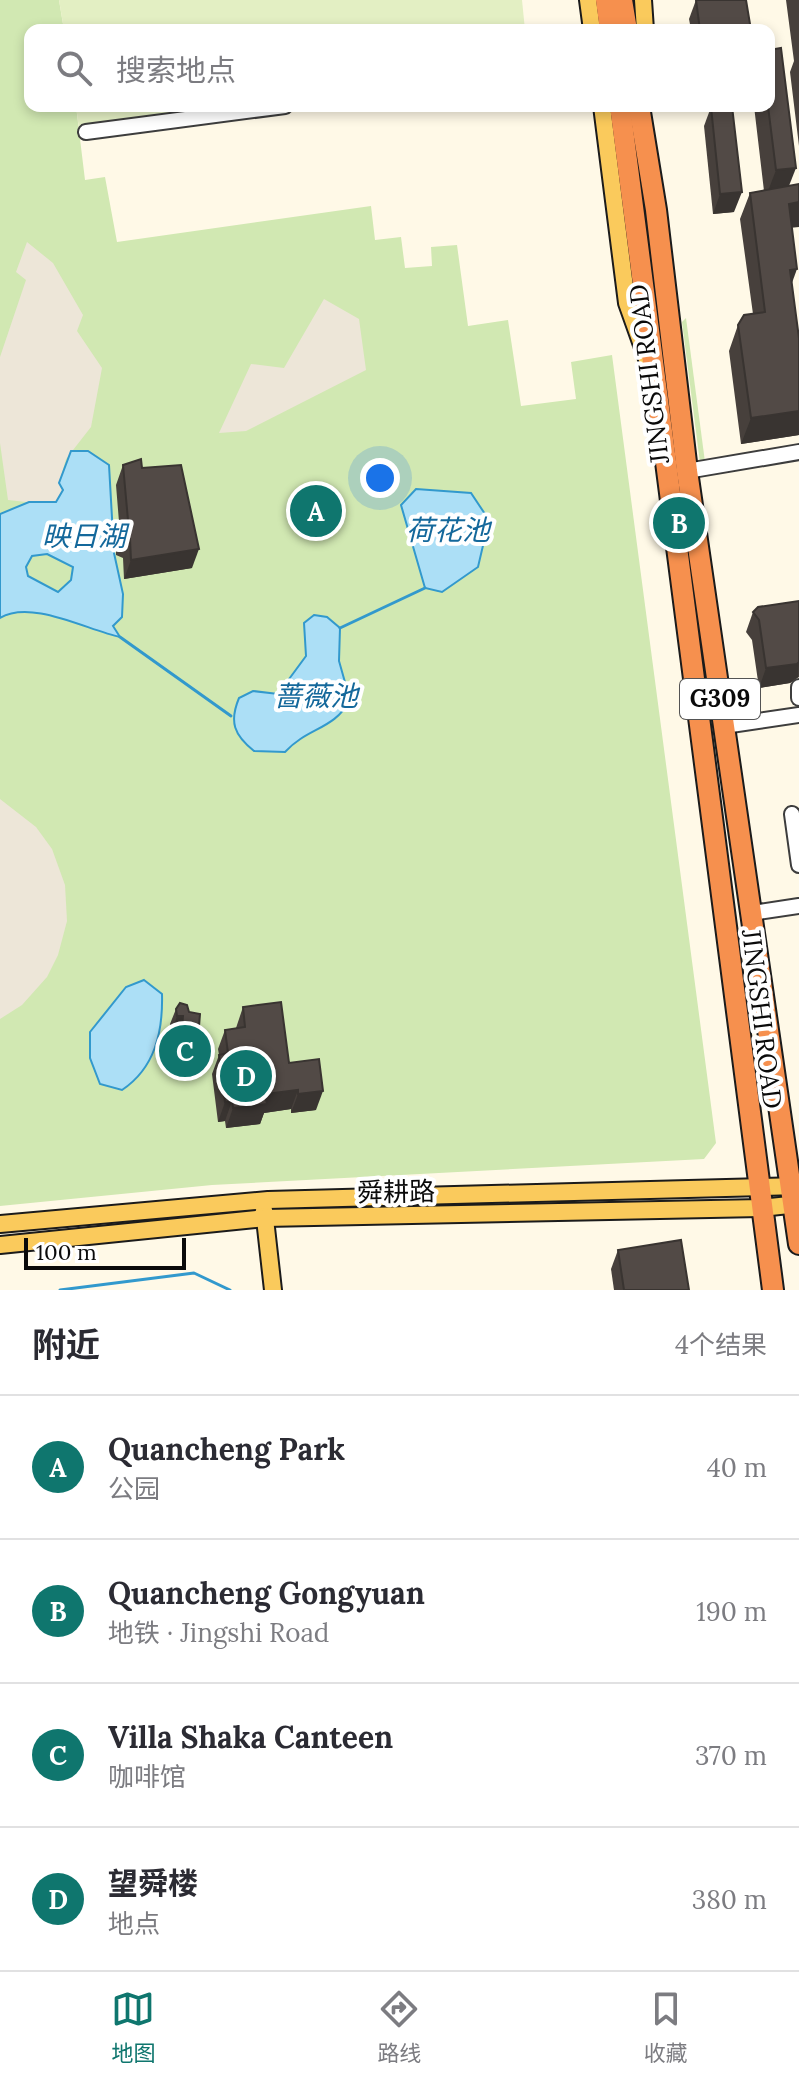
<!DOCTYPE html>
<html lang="zh">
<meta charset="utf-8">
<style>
:root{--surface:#fff;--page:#f7f7f7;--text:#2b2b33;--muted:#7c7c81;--line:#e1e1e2;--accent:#0f766e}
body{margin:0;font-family:Lora,"Noto Sans SC",serif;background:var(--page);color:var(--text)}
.scale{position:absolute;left:24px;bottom:20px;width:162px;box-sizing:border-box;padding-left:8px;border:4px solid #0a0a0a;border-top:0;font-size:22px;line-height:28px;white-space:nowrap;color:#0a0a0a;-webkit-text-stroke:6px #fff;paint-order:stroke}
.you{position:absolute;left:380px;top:478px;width:28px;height:28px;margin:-20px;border:6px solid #fff;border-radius:50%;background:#1a73e8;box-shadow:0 0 0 12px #1a73e833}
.badge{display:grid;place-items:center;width:52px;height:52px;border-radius:50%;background:var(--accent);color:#fff;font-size:26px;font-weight:700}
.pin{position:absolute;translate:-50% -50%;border:4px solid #fff;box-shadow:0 2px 8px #0006}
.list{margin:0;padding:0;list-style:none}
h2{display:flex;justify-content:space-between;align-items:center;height:104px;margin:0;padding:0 32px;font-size:34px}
h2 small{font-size:26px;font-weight:400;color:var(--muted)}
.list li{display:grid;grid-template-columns:52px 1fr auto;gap:24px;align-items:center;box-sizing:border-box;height:144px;padding:0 32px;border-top:2px solid var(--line)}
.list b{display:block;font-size:30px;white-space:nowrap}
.list p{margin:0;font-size:26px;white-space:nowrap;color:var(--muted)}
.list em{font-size:26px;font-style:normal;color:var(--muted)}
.icon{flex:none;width:44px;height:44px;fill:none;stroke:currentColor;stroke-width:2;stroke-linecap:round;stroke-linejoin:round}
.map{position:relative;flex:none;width:799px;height:1290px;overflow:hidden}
.search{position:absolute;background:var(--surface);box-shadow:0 4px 12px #0003;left:24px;right:24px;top:24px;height:88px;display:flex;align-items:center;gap:20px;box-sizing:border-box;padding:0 28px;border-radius:16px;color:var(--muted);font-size:30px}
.sheet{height:680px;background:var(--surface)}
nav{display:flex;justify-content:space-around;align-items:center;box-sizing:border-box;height:112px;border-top:2px solid var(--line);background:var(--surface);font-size:22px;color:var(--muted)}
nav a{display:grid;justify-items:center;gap:4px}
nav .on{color:var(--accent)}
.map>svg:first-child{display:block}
.green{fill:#d1e8b2}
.pitch{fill:#e3efc3}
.plaza{fill:#ede6d8}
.water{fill:#acdff6;stroke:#3299cd;stroke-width:2;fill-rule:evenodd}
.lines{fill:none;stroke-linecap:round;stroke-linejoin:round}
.stream{stroke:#3299cd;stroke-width:3}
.minor-casing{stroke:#3d3d3d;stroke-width:18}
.major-casing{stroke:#1b1b1b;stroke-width:20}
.highway-casing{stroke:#1b1b1b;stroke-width:24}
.minor{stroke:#fff;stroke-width:14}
.major{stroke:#faca5c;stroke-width:16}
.highway{stroke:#f6904e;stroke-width:20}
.wall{fill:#47403c}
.shaded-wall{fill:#393431}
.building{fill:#524a46;stroke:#393431;stroke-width:2}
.labels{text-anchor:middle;stroke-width:8;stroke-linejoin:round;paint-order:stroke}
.shield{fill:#fff;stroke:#545454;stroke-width:2}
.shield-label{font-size:24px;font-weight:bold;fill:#0a0a0a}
.street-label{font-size:26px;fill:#0a0a0a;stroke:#fff}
.water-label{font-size:28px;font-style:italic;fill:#14689b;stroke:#fff}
</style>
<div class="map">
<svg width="799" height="1290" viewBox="0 0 799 1290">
<rect width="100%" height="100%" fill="#fff9e7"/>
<g class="green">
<polygon points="0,0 59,0 64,30 30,30 30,106 76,106 85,180 105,177 117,242 371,206 375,240 401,237 405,268 432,266 431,247 457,245 468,326 508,320 521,406 576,399 571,362 612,355 716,1143 704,1159 212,1185 0,1206"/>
<polygon points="686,318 705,462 700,463 682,322"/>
</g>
<g class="pitch">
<polygon points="59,0 522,0 525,30 64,30"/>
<polygon points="76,106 245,106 79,129"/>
</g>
<g class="plaza">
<polygon points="27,242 53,263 83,315 77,331 102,368 91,427 66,459 59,483 63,490 56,502 45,504 8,500 0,443 0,357 26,280 16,272"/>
<polygon points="324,299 359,319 366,370 246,431 219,433 251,364 284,368"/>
<polygon points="0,799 36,827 52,849 65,885 67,921 58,955 47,977 22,1005 0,1019"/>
</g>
<g class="water">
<path d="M71 451H88L109 465 114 553 123 594 122 617 113 626 120 637C87 630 31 599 0 618V514L29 502H56L63 490 59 483ZM47 554 73 567 71 580 58 592 28 576 26 567 32 556Z"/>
<polygon points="416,489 471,493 489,520 478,567 442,592 425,588 401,505"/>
<path d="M314 615 327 617 340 628 339 661 350 700C334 730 308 727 285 752L254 751C234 735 229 722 239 698L253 691 278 694 306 656 304 623Z"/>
<path d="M144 980 162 994C163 1032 155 1068 122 1090L100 1084 90 1058V1032L126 987Z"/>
</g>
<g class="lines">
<g class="stream">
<polyline points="340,628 425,588"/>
<polyline points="120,637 231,716"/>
<polyline points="60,1290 194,1273 230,1290"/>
</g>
<g class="minor-casing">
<g id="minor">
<polyline points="86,132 285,106"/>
<polyline points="687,471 799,452"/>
<polyline points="799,687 799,698"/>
<polyline points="724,726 799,715"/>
<polyline points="792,814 799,865"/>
<polyline points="752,913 799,906"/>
</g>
</g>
<g class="major-casing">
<g id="major">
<polyline points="588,0 592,30"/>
<polyline points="643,0 645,30"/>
<polyline points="602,106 627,303 647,359"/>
<polyline points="264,1210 273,1290"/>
<polyline points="0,1224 268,1200 799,1186"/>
<polyline points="0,1245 265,1218 761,1208 799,1204"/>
</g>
</g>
<g class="highway-casing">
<g id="highway">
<polyline points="606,0 610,30"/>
<polyline points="622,0 627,30"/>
<polyline points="620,106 773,1290"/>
<polyline points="639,106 656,210 687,471 799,1244"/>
</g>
</g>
<use href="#minor" class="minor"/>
<use href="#major" class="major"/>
<use href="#highway" class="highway"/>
</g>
<g class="wall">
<polygon points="696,0 751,30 691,30 689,19"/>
<polygon points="786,0 799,0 799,146 790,72 794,61"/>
<polygon points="754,106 769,106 789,186 792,228 792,283 799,338 799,435 741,444 729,351 738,325 753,314 740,219 750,193 764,191"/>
<polygon points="711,107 734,212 713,214 704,126"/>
<polygon points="123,465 142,468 192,568 124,579 123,558 116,555 116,546 120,534 116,485"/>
<polygon points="799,601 799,677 790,683 759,688 752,640 746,632 753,612"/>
<polygon points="180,1003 197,1051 192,1066 175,1064 178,1031 172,1031 170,1024 176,1009"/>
<polygon points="243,1007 289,1063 316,1110 291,1113 291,1109 264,1113 260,1124 226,1128 225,1121 218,1122 212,1074 219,1055 218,1049 225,1030 236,1028"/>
<polygon points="618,1250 689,1290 614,1290 611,1269"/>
</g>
<g class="shaded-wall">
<polygon points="796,168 785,196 765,199 776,170"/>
<polygon points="742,192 734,212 713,214 720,194"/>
<polygon points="799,202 799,227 779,229 789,204"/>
<polygon points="797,269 788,294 790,270"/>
<polygon points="799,411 799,435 741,444 751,418"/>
<polygon points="199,549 192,568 124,579 131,560"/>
<polygon points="799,662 798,677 790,683 759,688 766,668"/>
<polygon points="177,1016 183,1016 178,1031 172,1031"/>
<polygon points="180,1050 197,1051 192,1066 175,1064"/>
<polygon points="298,1090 291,1109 264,1113 260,1124 226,1128 233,1108 265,1094"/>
<polygon points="323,1091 316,1110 291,1113 298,1094"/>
<polygon points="232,1101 225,1121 218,1122 225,1102"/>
</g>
<g class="building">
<polygon points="696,0 746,0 751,30 700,30"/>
<polygon points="781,48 796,168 776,170 768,106 769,106 769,50"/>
<polygon points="732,106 742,192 720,194 711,107"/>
<polygon points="799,184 799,202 789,204 797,269 790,270 799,338 799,411 751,418 738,325 744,315 765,312 750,193"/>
<polygon points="141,459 142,468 181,465 199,549 131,560 130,539 123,536 123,527 128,520 123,465"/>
<polygon points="799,601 799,662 797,664 766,668 759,620 753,612 758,607"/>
<polygon points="281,1002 289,1063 319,1059 323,1091 298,1094 298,1090 265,1094 267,1104 233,1108 232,1101 225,1102 219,1055 228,1053 225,1030 245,1027 243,1007"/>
<polygon points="180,1003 187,1005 189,1012 200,1014 197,1051 180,1050 183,1016 177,1016 176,1009"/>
<polygon points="681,1240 689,1290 624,1290 618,1250"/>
</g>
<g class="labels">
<rect class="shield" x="680" y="679" width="80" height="40" rx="6"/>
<g class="shield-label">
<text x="720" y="707">G309</text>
</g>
<g class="street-label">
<text transform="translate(649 374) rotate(-97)" y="9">JINGSHI ROAD</text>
<text transform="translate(762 1019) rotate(83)" y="9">JINGSHI ROAD</text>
<text transform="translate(396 1192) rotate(-1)" y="9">舜耕路</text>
</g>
<g class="water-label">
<text x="448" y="540">荷花池</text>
<text x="84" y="546">映日湖</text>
<text x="316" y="706">蔷薇池</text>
</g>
</g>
</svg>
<div class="scale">100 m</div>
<div class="you"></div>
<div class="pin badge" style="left:316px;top:511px">A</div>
<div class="pin badge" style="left:679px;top:523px">B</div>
<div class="pin badge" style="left:185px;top:1051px">C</div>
<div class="pin badge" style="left:246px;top:1076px">D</div>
<div class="search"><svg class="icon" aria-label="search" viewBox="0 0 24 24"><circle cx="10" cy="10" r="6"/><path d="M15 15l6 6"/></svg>搜索地点</div>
</div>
<section class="sheet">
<h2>附近<small>4个结果</small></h2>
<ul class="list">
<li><span class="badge">A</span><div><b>Quancheng Park</b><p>公园</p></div><em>40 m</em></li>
<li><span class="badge">B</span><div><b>Quancheng Gongyuan</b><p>地铁 · Jingshi Road</p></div><em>190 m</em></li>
<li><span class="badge">C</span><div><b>Villa Shaka Canteen</b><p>咖啡馆</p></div><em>370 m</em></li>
<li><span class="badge">D</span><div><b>望舜楼</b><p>地点</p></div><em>380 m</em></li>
</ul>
</section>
<nav>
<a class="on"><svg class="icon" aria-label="map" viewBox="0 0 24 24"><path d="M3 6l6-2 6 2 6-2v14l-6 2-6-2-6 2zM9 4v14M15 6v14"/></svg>地图</a>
<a><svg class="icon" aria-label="directions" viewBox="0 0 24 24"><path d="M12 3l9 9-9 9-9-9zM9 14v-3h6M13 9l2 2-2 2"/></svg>路线</a>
<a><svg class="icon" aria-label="saved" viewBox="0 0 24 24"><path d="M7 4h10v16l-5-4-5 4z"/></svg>收藏</a>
</nav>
